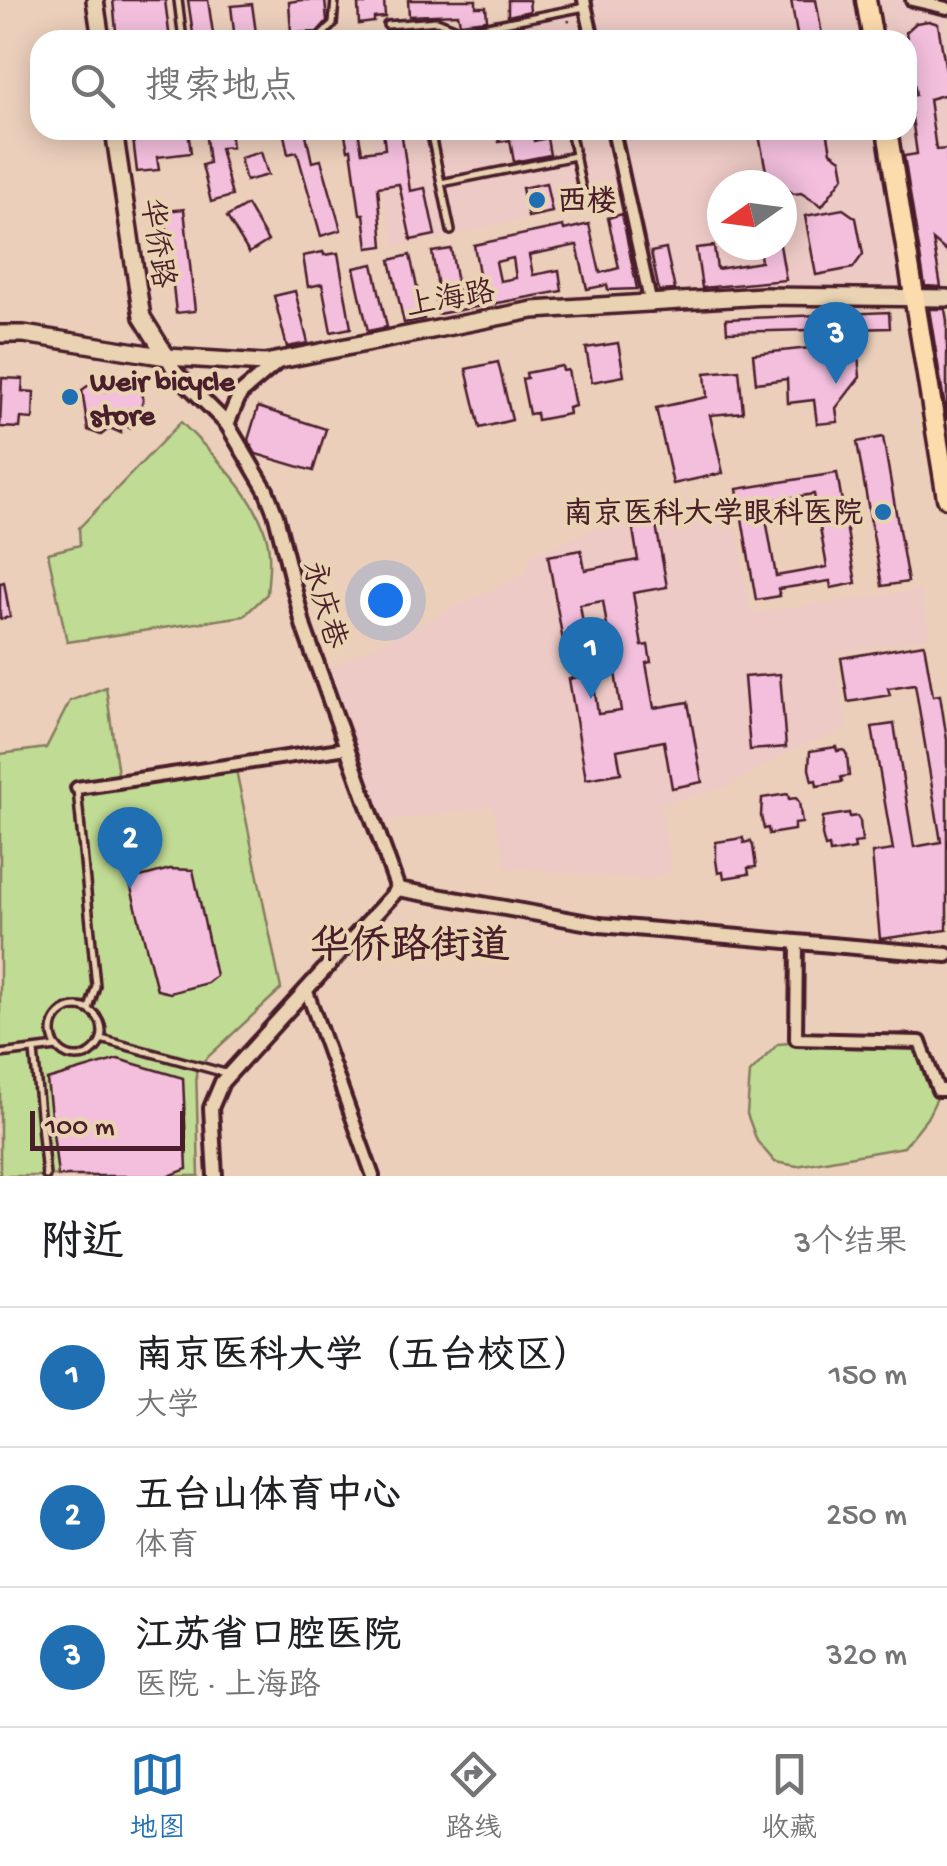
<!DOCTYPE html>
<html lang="zh">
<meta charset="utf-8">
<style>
:root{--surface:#fff;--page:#f6f6f6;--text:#202124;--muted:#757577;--line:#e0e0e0;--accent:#1f6fb2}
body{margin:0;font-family:"Gochi Hand","LXGW WenKai TC",sans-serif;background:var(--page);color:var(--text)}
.compass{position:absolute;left:707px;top:170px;width:90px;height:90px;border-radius:50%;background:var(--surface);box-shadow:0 5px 25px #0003;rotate:256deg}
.scale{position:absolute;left:30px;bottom:25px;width:155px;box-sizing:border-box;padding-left:10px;border:5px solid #4a1f2b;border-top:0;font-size:28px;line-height:35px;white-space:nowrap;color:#4a1f2b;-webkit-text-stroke:8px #e9d3b2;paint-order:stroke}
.you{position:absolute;left:385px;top:600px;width:35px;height:35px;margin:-25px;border:8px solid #fff;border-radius:50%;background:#1a73e8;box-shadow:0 0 0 15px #1a73e833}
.badge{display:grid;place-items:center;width:65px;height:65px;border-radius:50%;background:var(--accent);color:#fff;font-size:32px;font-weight:700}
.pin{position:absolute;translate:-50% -82px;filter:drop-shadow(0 2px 5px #0008)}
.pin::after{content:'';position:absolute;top:52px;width:35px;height:30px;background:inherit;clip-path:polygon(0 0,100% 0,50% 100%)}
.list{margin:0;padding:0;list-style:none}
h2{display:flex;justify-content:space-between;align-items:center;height:130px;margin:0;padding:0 40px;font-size:42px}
h2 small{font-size:32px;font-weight:400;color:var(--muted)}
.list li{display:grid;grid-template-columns:65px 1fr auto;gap:30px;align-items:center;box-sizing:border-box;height:140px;padding:0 40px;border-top:2px solid var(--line)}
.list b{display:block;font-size:38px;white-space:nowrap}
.list p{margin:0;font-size:32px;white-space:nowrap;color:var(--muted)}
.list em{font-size:32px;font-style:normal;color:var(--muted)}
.icon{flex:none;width:55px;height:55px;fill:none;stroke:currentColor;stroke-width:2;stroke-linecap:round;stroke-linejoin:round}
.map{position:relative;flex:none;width:947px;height:1176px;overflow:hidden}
.search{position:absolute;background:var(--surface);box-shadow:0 5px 25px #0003;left:30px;right:30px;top:30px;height:110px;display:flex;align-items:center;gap:25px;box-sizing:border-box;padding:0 35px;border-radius:30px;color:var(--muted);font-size:38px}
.sheet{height:550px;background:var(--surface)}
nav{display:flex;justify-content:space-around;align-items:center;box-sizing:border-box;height:140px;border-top:2px solid var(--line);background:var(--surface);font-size:28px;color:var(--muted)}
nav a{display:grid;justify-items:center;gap:5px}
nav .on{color:var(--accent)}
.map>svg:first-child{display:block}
.built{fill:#edcac5;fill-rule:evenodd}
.green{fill:#c0db93;stroke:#857d5f;stroke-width:2.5}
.building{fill:#f3bfdd;stroke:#4a1f2b;stroke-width:2.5;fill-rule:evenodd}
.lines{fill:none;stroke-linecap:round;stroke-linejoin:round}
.service-casing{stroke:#4a1f2b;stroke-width:12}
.minor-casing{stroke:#4a1f2b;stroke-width:18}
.tertiary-casing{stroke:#4a1f2b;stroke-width:20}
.secondary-casing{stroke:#4a1f2b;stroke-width:22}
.primary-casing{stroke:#4a1f2b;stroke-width:25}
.path{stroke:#4a1f2b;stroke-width:2.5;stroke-dasharray:2.5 8;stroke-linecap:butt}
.service{stroke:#e9d3b2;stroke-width:5}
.minor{stroke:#e9d3b2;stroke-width:10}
.tertiary{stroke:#e9d3b2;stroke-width:12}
.secondary{stroke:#e9d3b2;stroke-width:15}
.primary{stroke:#fcdcac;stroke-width:18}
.poi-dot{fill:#1f6fb2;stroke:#e9d3b2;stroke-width:4}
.labels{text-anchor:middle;stroke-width:8;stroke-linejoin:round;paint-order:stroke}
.poi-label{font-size:30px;font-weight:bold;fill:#4a1f2b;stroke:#e9d3b2;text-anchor:start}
.street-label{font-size:30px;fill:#4a1f2b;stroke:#e9d3b2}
.district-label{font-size:40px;font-weight:bold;fill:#4a1f2b;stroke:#e9d3b2}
</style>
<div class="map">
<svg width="947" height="1176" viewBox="0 0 947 1176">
<rect width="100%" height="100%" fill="#ebcfbb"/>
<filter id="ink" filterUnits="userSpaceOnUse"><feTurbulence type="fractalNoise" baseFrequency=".01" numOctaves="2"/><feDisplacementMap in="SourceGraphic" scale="20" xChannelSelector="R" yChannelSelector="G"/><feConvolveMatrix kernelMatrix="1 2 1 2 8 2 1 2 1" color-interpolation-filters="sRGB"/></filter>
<g filter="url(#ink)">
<g class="built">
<path d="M583 0H947V297L651 305 612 130H907V40H592ZM722 185H782V245H722Z"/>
<polygon points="576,12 582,40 468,40 467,35"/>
<polygon points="369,130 603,130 619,199 395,247"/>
<polygon points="731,493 751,613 921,590 930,637 835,654 847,729 797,748 726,787 661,805 672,871 646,880 506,867 493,806 383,822 329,668 528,572 530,556 632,514"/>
</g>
<g class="green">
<path d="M181 422C214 456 266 503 269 553 270 566 268 580 267 594L244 616 67 642 48 553 80 545 79 528Z"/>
<polygon points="106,687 120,789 236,770 281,989 196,1068 199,1176 0,1176 0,754 46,748 70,701"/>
<polygon points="906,1033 927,1052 939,1094 927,1118 904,1147 797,1166 775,1162 757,1141 747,1114 750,1073 778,1044"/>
</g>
<g class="building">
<polygon points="113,0 165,0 170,40 117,40"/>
<polygon points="188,0 208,0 214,40 194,40"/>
<polygon points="301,0 325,0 327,21 317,32 291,33 289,2"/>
<polygon points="364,0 384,0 385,17 374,18 374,22 359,24 358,4 365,4"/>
<polygon points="408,0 476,0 476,7 486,7 487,20 460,23 458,14 409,16"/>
<polygon points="508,0 529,0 530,11 508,16"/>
<polygon points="791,0 816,0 823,40 798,40"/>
<polygon points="252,4 257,40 235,40 231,6"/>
<polygon points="929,21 938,24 947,77 947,94 929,99 936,150 947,149 947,252 933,240 941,287 925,286 904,156 917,154 909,96 916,95 906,32 916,23"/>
<polygon points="132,130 188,130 191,153 157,157 159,170 137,172"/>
<polygon points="205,130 230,130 232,147 220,148 232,196 211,202 202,165 209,163"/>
<polygon points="283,130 305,130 312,162 321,160 341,230 321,236 297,152 288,154"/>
<polygon points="344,130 358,130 362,152 385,149 383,130 401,130 410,191 425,188 435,235 411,240 399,184 378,187 383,246 368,248 364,214 360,214 351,149 348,150"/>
<polygon points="497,130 532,130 534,141 547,138 550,155 514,162 510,140 499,142"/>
<polygon points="758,130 827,130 831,152 841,159 844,176 822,206 801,193 794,194 767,176"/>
<polygon points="261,152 268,175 246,181 240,158"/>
<polygon points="546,183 552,212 528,217 522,188"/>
<polygon points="247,205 268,241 249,253 227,217"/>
<polygon points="184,209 195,311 176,313 165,211"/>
<polygon points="843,209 856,218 863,254 853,268 816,275 805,216"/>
<path d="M622 214 637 289 608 290 607 285 587 289 577 245 529 255 533 275 559 270 562 291 438 314 435 294 439 293 432 252 451 249 458 289 481 285 474 245 563 226 564 230 589 224 600 273 619 268 608 218ZM513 258 516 278 500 281 496 262Z"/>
<polygon points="759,245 780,245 786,280 702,288 696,248 714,246 717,269 761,262"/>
<polygon points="666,249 675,290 659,291 651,252"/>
<polygon points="323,252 324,255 338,253 351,328 331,332 322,284 308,287 303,256"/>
<polygon points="410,255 424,319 404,323 390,260"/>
<polygon points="373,264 387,327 368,331 354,268"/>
<polygon points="295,291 308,343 287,347 274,296"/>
<polygon points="929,309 945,309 947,321 947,420"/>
<polygon points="889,312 890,328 727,332 726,319"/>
<polygon points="618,343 624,376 592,382 586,348"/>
<polygon points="857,343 860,377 836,408 838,422 817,424 814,400 788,403 787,379 756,383 753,354"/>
<polygon points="498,362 512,420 480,428 466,369"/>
<polygon points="562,366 563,371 568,370 575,406 568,408 569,414 537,420 536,413 529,414 522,379 527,378 526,373"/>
<polygon points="739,370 743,412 710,415 723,473 673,484 656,408 707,397 705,373"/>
<polygon points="125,374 133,379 140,390 143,400 138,417 130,428 121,423 121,433 110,428 101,435 88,430 82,390 93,382 106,391 115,377 117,384"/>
<polygon points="2,378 23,379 22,391 34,392 33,419 21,418 20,428 0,427"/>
<polygon points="258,407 326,429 313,471 256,454 248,440"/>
<polygon points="883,437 908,582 882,586 857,442"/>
<path d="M837 473 856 583 831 588 830 581 778 589 780 596 756 600 737 489ZM814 494 827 567 776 576 763 502Z"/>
<path d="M655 519 667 587 633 593 642 646 648 645 651 662 646 663 654 708 688 702 702 782 672 788 664 741 617 750 621 773 586 779 569 679 583 676 579 656 566 658 548 556 581 550 585 570 638 560 632 523ZM603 601 610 645 587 649 580 605ZM614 666 621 711 598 714 592 670Z"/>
<polygon points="4,582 10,617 0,619 0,583"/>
<polygon points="924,644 933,696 940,695 947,740 947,930 880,939 872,853 893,850 872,727 894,724 914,847 941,842 915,684 888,688 890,695 848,702 841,658"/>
<polygon points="780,674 786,747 750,750 744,677"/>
<polygon points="836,747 837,751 844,750 847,755 849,776 841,777 842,782 817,786 816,780 812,781 809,769 810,751"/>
<polygon points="788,794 789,799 796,798 799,802 802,823 794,824 794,830 769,834 768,828 764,829 761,816 762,798"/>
<polygon points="849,813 850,817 857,816 860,821 862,842 854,843 855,849 830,853 829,846 825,847 822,835 823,817"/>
<polygon points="743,838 744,843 751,841 753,846 756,867 748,868 749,874 724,878 723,872 718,873 716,860 716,842"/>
<polygon points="170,869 193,870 216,976 207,983 170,993 157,990 129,880"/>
<polygon points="118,1059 183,1078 187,1169 169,1176 58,1176 47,1080"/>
</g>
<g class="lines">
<g class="service-casing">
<g id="service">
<polyline points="178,0 183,40"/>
<polyline points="387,25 437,21 462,31 585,7"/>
<polyline points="317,40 333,24 335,0"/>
<polyline points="430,130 451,231"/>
<polyline points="570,130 584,199"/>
<polyline points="441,183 575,156"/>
<polyline points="77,789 96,986 89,1009"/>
<circle cx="77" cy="1032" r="25"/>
<polyline points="101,1039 225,1073"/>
<polyline points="34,1051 46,1176"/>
<polyline points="0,1054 57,1047"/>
</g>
</g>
<g class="minor-casing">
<g id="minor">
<polyline points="584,0 593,40"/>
<polyline points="912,0 947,8"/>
<polyline points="613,130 651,305"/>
<polyline points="77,788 347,748"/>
<polyline points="797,944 796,1039 920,1042 938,1090 947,1090"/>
<polyline points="306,989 373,1176"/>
</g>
</g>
<g class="tertiary-casing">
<g id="tertiary">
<polyline points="167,357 175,372 227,424 266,490 276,516 304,628 398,889"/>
<polyline points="227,424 240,394 280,360"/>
<polyline points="398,889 600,925 947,955"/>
<polyline points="215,1176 211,1108 222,1082 398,889"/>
</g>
</g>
<g class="secondary-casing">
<g id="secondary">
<polyline points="95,0 101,40"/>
<polyline points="114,130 142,317 167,357"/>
<polyline points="0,334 24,334 167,357 265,363 533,310 763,296 947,298"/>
</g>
</g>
<g class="primary-casing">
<g id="primary">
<polyline points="866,0 873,40"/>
<polyline points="887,130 947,498"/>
</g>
</g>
<polyline class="path" points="568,40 572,39 568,17"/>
<use href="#service" class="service"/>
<use href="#minor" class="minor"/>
<use href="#tertiary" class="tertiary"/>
<use href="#secondary" class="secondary"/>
<use href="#primary" class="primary"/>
</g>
</g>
<g class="poi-dot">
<circle cx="537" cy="200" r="10"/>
<circle cx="70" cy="397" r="10"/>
<circle cx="883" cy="512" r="10"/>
</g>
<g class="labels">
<g class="poi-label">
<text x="557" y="210">西楼</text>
<text x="90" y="390">Weir bicycle<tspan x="90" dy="34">store</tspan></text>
<text x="863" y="522" text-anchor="end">南京医科大学眼科医院</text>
</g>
<g class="street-label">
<text transform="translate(159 243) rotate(82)" y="10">华侨路</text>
<text transform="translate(450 297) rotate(-10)" y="10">上海路</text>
<text transform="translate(326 604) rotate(74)" y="10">永庆巷</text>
</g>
<g class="district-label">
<text x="410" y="957">华侨路街道</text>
</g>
</g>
</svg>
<svg class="compass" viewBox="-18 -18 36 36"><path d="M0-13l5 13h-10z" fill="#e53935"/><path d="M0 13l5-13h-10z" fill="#757577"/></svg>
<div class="scale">100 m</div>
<div class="you"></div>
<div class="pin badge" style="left:591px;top:699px">1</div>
<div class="pin badge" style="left:130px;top:889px">2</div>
<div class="pin badge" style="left:836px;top:384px">3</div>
<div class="search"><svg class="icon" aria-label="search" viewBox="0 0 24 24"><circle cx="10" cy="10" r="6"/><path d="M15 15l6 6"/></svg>搜索地点</div>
</div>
<section class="sheet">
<h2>附近<small>3个结果</small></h2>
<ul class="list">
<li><span class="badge">1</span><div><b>南京医科大学（五台校区）</b><p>大学</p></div><em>150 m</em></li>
<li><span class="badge">2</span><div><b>五台山体育中心</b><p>体育</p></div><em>250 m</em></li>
<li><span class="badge">3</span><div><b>江苏省口腔医院</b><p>医院 · 上海路</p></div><em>320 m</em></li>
</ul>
</section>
<nav>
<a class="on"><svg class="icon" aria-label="map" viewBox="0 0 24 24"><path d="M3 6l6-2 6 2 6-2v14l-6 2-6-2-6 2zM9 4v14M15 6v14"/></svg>地图</a>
<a><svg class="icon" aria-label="directions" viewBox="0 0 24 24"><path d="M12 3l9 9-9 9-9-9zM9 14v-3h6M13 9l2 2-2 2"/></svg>路线</a>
<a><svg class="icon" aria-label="saved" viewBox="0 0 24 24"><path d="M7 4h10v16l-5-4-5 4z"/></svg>收藏</a>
</nav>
